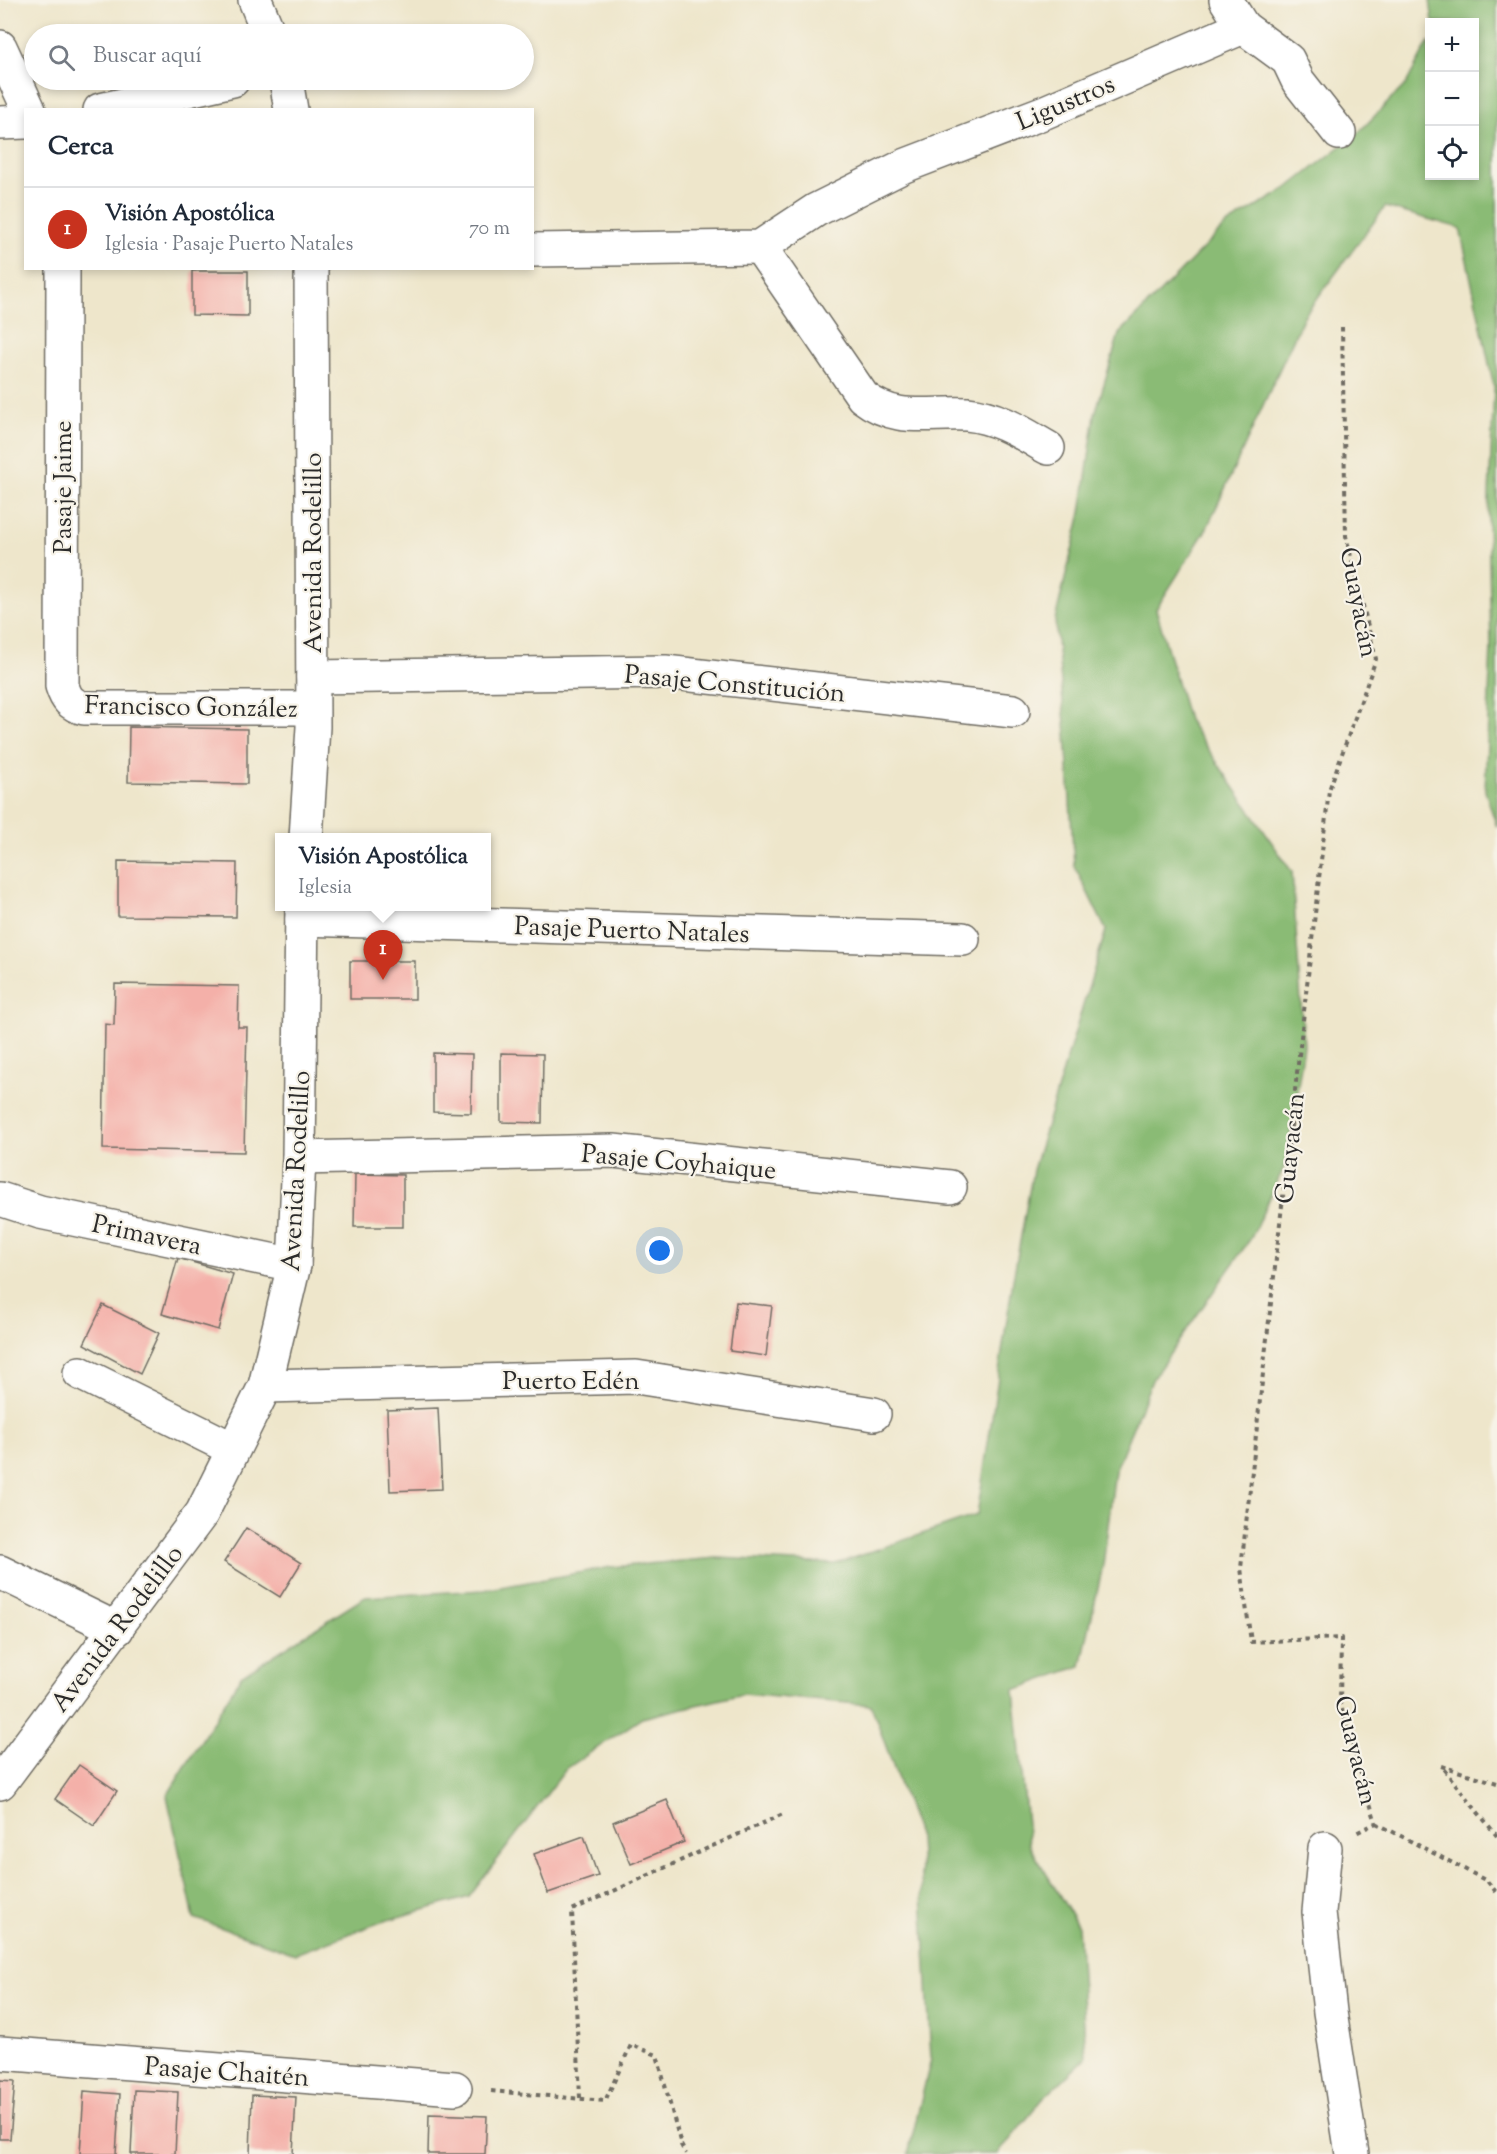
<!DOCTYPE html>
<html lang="es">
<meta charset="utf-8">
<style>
:root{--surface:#fff;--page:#f6f6f7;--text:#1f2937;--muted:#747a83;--line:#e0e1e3;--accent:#c8321e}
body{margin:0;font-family:"Sorts Mill Goudy",serif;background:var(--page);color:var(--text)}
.controls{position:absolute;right:18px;top:18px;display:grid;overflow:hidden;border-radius:0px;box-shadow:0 3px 9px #0003}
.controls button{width:54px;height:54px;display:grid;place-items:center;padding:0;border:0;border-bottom:2px solid var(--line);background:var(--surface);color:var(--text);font:30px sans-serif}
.you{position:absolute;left:660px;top:1251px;width:21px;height:21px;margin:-15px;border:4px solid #fff;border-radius:50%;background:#1a73e8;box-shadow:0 0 0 9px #1a73e833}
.badge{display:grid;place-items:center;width:39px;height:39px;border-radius:50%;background:var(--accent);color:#fff;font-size:20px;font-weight:700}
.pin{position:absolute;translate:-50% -50px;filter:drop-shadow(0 2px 3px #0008)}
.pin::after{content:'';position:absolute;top:32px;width:21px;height:18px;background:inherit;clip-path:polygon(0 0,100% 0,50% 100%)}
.popup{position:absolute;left:275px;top:833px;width:216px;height:78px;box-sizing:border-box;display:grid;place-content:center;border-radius:0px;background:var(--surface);filter:drop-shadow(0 2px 4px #0005);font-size:20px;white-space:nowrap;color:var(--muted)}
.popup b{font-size:22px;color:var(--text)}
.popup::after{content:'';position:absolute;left:50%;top:100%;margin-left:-12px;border:12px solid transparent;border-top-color:var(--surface)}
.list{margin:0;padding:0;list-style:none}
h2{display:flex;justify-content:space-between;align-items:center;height:78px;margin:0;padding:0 24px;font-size:26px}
h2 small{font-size:20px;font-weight:400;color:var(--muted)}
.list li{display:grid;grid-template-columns:39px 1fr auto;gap:18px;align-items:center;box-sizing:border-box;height:84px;padding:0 24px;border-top:2px solid var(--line)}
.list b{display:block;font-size:22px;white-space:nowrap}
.list p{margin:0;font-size:20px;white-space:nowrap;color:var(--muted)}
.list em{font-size:20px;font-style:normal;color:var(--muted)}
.icon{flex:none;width:33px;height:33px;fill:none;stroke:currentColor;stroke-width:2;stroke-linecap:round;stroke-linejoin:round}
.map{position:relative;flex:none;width:1497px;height:2154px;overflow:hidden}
.search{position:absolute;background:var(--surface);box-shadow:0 3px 9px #0003;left:24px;top:24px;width:510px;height:66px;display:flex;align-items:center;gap:15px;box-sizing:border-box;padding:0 21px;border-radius:33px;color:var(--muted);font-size:22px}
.panel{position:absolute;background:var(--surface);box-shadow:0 3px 9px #0003;left:24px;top:108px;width:510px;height:162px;border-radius:0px}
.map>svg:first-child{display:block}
.forest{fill:#8abb74;stroke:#5a7350;stroke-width:1.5}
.building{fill:#f4b0a9}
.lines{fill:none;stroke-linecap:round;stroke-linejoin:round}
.minor-casing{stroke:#6f6c63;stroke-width:36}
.path{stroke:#6f6c63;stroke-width:4;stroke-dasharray:4.5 4.5;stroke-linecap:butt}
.minor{stroke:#fff;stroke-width:33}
.labels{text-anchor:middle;stroke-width:4.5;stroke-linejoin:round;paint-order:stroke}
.street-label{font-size:26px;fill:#2b2b2b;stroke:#f7f3e8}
</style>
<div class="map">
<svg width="1497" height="2154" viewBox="0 0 1497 2154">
<rect width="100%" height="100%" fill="#f7f3e8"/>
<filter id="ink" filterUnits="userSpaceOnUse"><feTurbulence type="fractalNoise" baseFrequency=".0167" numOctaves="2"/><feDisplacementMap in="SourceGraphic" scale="12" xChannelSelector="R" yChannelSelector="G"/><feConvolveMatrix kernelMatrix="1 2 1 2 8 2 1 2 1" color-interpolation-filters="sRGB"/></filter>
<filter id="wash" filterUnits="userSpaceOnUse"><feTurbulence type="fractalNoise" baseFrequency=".008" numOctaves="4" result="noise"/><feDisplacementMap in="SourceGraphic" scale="24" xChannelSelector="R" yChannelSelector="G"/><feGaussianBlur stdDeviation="1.35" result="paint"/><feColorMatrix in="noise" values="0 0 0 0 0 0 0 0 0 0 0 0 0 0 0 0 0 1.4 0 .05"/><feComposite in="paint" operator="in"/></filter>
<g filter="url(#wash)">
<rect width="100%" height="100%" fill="#eee6cb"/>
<polygon class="forest" points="1430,0 1497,0 1497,827 1485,791 1491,647 1488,518 1494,387 1460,228 1385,207 1304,316 1206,530 1156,609 1188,720 1292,872 1304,1046 1286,1163 1251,1238 1153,1378 1115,1471 1103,1565 1081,1666 1014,1690 1029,1845 1078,1926 1086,2058 1042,2100 998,2154 908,2154 931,2059 919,1838 871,1705 743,1694 642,1718 566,1769 469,1897 381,1922 295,1954 194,1918 167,1796 241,1676 365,1597 484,1590 611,1567 717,1558 835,1564 977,1515 1013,1280 1033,1170 1106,930 1074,865 1066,734 1055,620 1081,513 1095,414 1119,334 1226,225 1289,187 1359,132 1406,84 1429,41 1430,176 1474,176 1474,22 1433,22"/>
<g id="blocks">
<g class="building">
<polygon points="192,271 248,271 248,316 192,315"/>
<polygon points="129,727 247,729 247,784 128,782"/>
<polygon points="118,861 237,863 236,917 118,916"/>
<rect x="350" y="961" width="65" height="38"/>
<polygon points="115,984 239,986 238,1027 247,1027 244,1152 103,1149 105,1024 114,1025"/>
<polygon points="433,1053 472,1054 471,1113 433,1112"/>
<polygon points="501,1053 543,1054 542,1123 501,1122"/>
<polygon points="355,1174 403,1175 403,1227 354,1227"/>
<polygon points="178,1258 233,1274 218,1330 162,1314"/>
<polygon points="736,1302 772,1306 766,1356 730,1351"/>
<polygon points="103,1305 159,1333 140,1374 84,1344"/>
<polygon points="438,1408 442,1489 390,1491 387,1410"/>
<polygon points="246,1528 301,1563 280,1597 224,1562"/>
<polygon points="79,1765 117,1791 94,1826 55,1799"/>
<polygon points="667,1800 684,1842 631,1864 613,1822"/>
<polygon points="584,1836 598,1876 548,1893 534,1854"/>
<polygon points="0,2080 15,2081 10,2139 0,2139"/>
<polygon points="134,2090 178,2092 175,2154 131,2154"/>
<polygon points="84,2091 120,2094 116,2154 80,2154"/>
<polygon points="252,2095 296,2097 293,2154 250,2154"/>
<polygon points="429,2114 487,2116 485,2154 428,2154"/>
</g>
</g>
</g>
<g filter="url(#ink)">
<use href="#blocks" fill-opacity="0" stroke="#6f6c63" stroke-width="1.5"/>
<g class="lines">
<g class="minor-casing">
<g id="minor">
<polyline points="255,0 269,34"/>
<polyline points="1226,0 1243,27"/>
<polyline points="0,47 29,110"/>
<polyline points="286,80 291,110"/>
<polyline points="100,110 233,80"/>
<polyline points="0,123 26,122"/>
<path d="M760 247 863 397C897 423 927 412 967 414 998 417 1022 433 1048 448"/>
<polyline points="532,250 760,247 816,210 904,166 1045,112 1243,27 1288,60 1298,81 1339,133"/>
<path d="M63 268 62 686C66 699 71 705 84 708H312"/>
<polyline points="313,677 665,672 1013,711"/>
<polyline points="306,838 313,727 311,268"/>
<polyline points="302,919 963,939"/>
<polyline points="299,1158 613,1151 950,1187"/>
<polyline points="0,1199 40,1212 294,1265"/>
<polyline points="80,1373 233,1449"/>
<polyline points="265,1386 636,1377 874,1414"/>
<polyline points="0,1572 117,1629"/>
<polyline points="0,1783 202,1513 265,1386 294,1265 299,1158 302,906"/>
<polyline points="1325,1848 1319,1912 1330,2012 1352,2154"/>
<polyline points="0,2053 455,2088"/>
</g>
</g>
<g class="path">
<polyline points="1342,327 1346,536 1376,659 1329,790 1241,1568 1251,1642 1341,1638 1340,1703 1376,1823 1356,1833"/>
<polyline points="1497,1783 1441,1766 1497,1836"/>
<polyline points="1376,1823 1487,1881 1497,1893"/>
<polyline points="491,2091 605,2101 631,2045 657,2055 681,2145 686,2154"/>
<polyline points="580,2098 572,1910 783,1814"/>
</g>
<use href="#minor" class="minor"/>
</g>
</g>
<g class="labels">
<g class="street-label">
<text transform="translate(1065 102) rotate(-23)" y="9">Ligustros</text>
<text transform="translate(62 487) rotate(-90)" y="9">Pasaje Jaime</text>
<text transform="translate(312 553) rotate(-90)" y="9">Avenida Rodelillo</text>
<text transform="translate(1360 602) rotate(79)" y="9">Guayacán</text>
<text transform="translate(735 683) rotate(5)" y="9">Pasaje Constitución</text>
<text transform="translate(191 706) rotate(1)" y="9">Francisco González</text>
<text transform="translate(632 929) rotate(2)" y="9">Pasaje Puerto Natales</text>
<text transform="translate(1289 1148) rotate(-84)" y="9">Guayacán</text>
<text transform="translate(679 1161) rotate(5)" y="9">Pasaje Coyhaique</text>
<text transform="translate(295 1171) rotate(-87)" y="9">Avenida Rodelillo</text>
<text transform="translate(147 1234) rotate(12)" y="9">Primavera</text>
<text x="571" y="1389">Puerto Edén</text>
<text transform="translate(116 1628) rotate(-53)" y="9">Avenida Rodelillo</text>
<text transform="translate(1357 1750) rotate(76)" y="9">Guayacán</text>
<text transform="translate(227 2071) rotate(4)" y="9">Pasaje Chaitén</text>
</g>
</g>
</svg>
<div class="controls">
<button>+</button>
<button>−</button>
<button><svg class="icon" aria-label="locate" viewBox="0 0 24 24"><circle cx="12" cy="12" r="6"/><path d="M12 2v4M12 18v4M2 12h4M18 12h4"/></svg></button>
</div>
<div class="you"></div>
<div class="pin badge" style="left:383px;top:980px">1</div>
<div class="popup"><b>Visión Apostólica</b>Iglesia</div>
<div class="search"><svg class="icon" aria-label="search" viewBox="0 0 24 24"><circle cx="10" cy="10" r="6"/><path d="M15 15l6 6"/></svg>Buscar aquí</div>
<section class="panel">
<h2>Cerca<small></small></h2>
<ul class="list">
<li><span class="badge">1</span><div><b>Visión Apostólica</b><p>Iglesia · Pasaje Puerto Natales</p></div><em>70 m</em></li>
</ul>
</section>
</div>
